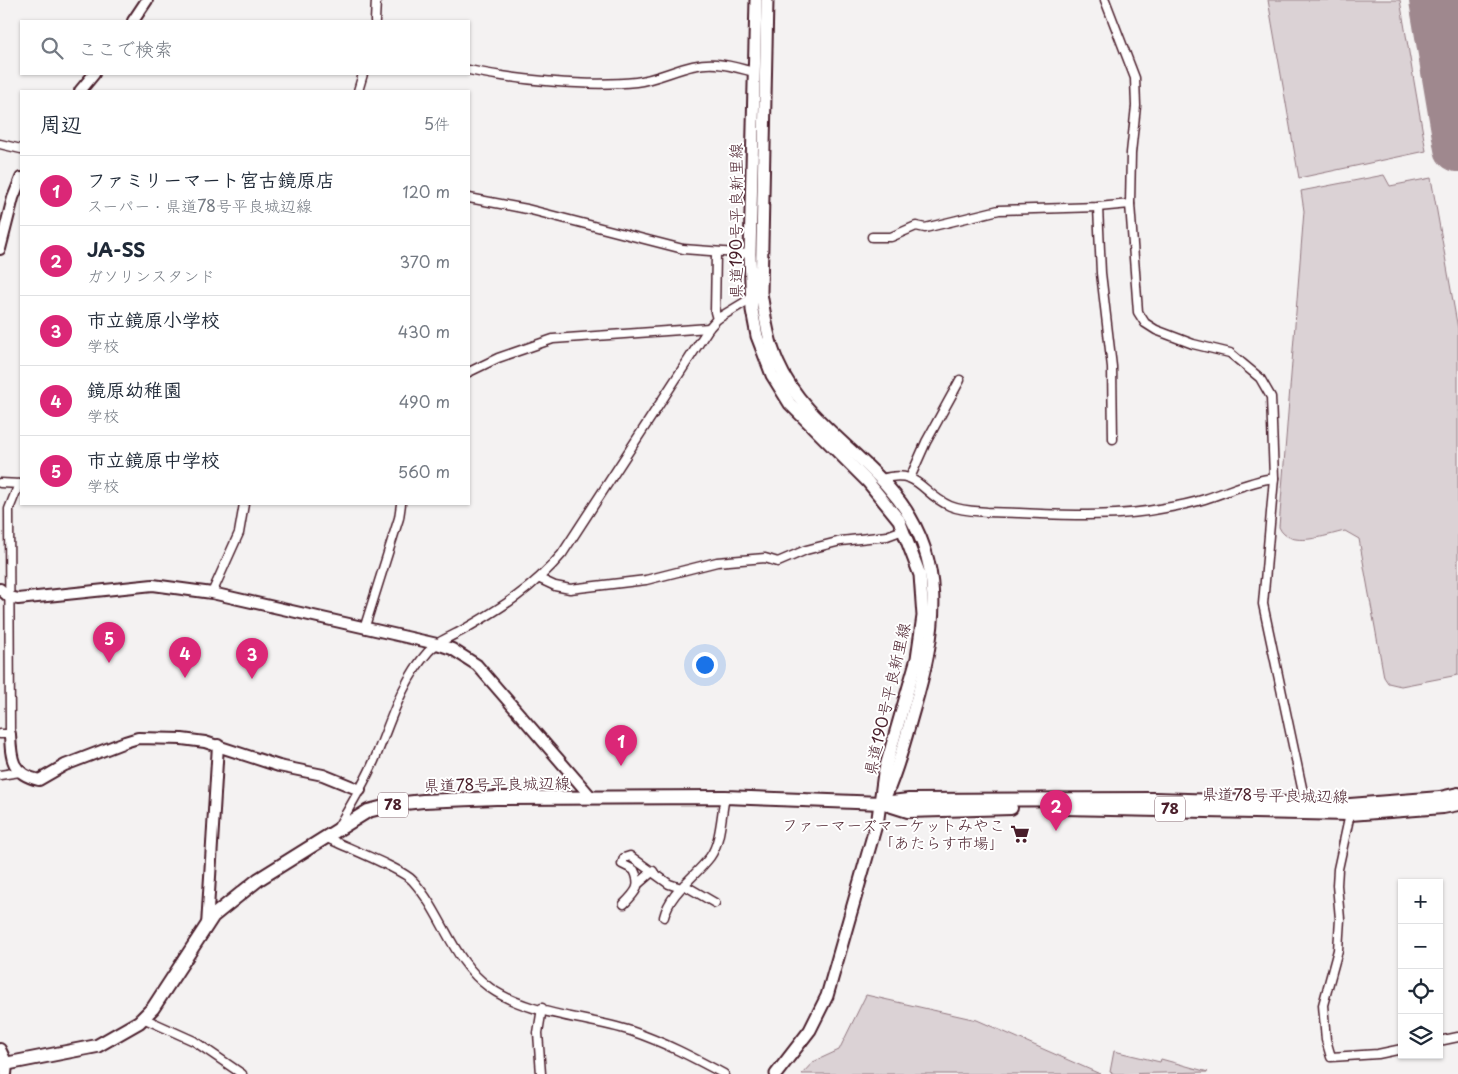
<!DOCTYPE html>
<html lang="ja">
<meta charset="utf-8">
<style>
:root{--surface:#fff;--page:#f2f2f3;--text:#1f2937;--muted:#747a83;--line:#e0e1e3;--accent:#db2777}
body{margin:0;font-family:"Playpen Sans","Klee One",sans-serif;background:var(--page);color:var(--text)}
.controls{position:absolute;right:15px;bottom:15px;display:grid;overflow:hidden;border-radius:0px;box-shadow:0 1px 4px #0004}
.controls button{width:45px;height:45px;display:grid;place-items:center;padding:0;border:0;border-bottom:1px solid var(--line);background:var(--surface);color:var(--text);font:25px sans-serif}
.you{position:absolute;left:704px;top:664px;width:18px;height:18px;margin:-12px;border:4px solid #fff;border-radius:50%;background:#1a73e8;box-shadow:0 0 0 8px #1a73e833}
.badge{display:grid;place-items:center;width:32px;height:32px;border-radius:50%;background:var(--accent);color:#fff;font-size:16px;font-weight:700}
.pin{position:absolute;translate:-50% -41px;filter:drop-shadow(0 1px 2px #0008)}
.pin::after{content:'';position:absolute;top:26px;width:18px;height:15px;background:inherit;clip-path:polygon(0 0,100% 0,50% 100%)}
.list{margin:0;padding:0;list-style:none}
h2{display:flex;justify-content:space-between;align-items:center;height:65px;margin:0;padding:0 20px;font-size:21px}
h2 small{font-size:16px;font-weight:400;color:var(--muted)}
.list li{display:grid;grid-template-columns:32px 1fr auto;gap:15px;align-items:center;box-sizing:border-box;height:70px;padding:0 20px;border-top:1px solid var(--line)}
.list b{display:block;font-size:19px;white-space:nowrap}
.list p{margin:0;font-size:16px;white-space:nowrap;color:var(--muted)}
.list em{font-size:16px;font-style:normal;color:var(--muted)}
.icon{flex:none;width:28px;height:28px;fill:none;stroke:currentColor;stroke-width:2;stroke-linecap:round;stroke-linejoin:round}
.map{position:relative;flex:none;width:1458px;height:1074px;overflow:hidden}
.search{position:absolute;background:var(--surface);box-shadow:0 1px 4px #0004;left:20px;top:20px;width:450px;height:55px;display:flex;align-items:center;gap:12px;box-sizing:border-box;padding:0 18px;border-radius:0px;color:var(--muted);font-size:19px}
.panel{position:absolute;background:var(--surface);box-shadow:0 1px 4px #0004;left:20px;top:90px;width:450px;height:415px;border-radius:0px}
.map>svg:first-child{display:block}
.green{fill:#dbd2d5;stroke:#927880}
.lines{fill:none;stroke-linecap:round;stroke-linejoin:round}
.taxiway{stroke:#9f888e;stroke-width:19}
.runway{stroke:#9f888e;stroke-width:48}
.minor-casing{stroke:#4a1f2b;stroke-width:11}
.tertiary-casing{stroke:#4a1f2b;stroke-width:14}
.secondary-casing{stroke:#4a1f2b;stroke-width:15}
.primary-casing{stroke:#4a1f2b;stroke-width:16}
.minor{stroke:#fff;stroke-width:8}
.tertiary{stroke:#fff;stroke-width:10}
.secondary{stroke:#fff;stroke-width:11}
.primary{stroke:#fff;stroke-width:12}
.labels{text-anchor:middle;stroke-width:4;stroke-linejoin:round;paint-order:stroke}
.shield{fill:#fff;stroke:#80626b;stroke-width:1}
.shield-label{font-size:15px;font-weight:bold;fill:#4a1f2b}
.street-label{font-size:16px;fill:#4a1f2b;stroke:#fff}
.poi-label{font-size:16px;fill:#4a1f2b;stroke:#fff;text-anchor:end}
</style>
<div class="map">
<svg width="1458" height="1074" viewBox="0 0 1458 1074">
<rect width="100%" height="100%" fill="#f4f2f2"/>
<filter id="ink" filterUnits="userSpaceOnUse"><feTurbulence type="fractalNoise" baseFrequency=".02" numOctaves="2"/><feDisplacementMap in="SourceGraphic" scale="10" xChannelSelector="R" yChannelSelector="G"/><feConvolveMatrix kernelMatrix="1 2 1 2 8 2 1 2 1" color-interpolation-filters="sRGB"/></filter>
<g filter="url(#ink)">
<g class="green">
<polygon points="1268,0 1400,0 1426,151 1299,178"/>
<path d="M1384 175 1390 186 1431 178 1458 329V675L1401 686 1388 683 1384 677 1359 539 1345 531C1326 535 1289 550 1279 527L1304 211 1301 191Z"/>
<polygon points="866,995 977,1020 1100,1074 802,1074 813,1062 839,1050"/>
<polygon points="1114,1051 1160,1062 1161,1059 1208,1072 1115,1074 1110,1072"/>
</g>
<g class="lines">
<polyline class="taxiway" points="1434,6 1458,1"/>
<polyline class="runway" points="1433,0 1458,148"/>
<g class="minor-casing">
<g id="minor">
<polyline points="1105,0 1135,78 1136,106 1131,153 1130,204 1138,312 1145,323 1156,330 1193,344 1230,353 1260,378 1271,397 1274,478 1263,604 1305,802"/>
<polyline points="375,21 376,0"/>
<path d="M469 70C515 80 588 87 636 82 662 79 690 61 717 64 730 65 742 69 754 72"/>
<polyline points="358,91 363,74"/>
<polyline points="0,144 21,149"/>
<polyline points="469,198 527,209 683,249 750,254"/>
<polyline points="1098,207 1101,273 1112,367 1113,439"/>
<polyline points="872,237 891,237 916,226 925,228 999,210 1098,207 1130,204"/>
<polyline points="716,253 715,312 717,319"/>
<polyline points="469,372 498,358 553,339 709,328"/>
<polyline points="910,478 926,442 960,380"/>
<path d="M881 479C920 468 920 493 950 506 962 511 974 511 987 512 1046 513 1106 520 1165 508 1178 506 1192 503 1205 499 1228 492 1249 481 1274 478"/>
<polyline points="0,483 21,484"/>
<polyline points="540,579 555,586 570,589 646,580 717,562 765,558 778,562 806,550 841,541 887,536 903,530"/>
<polyline points="212,593 239,533 244,504"/>
<polyline points="365,626 399,518 401,504"/>
<polyline points="0,734 10,734 9,509 19,484"/>
<polyline points="0,775 20,772"/>
<polyline points="1350,814 1338,869 1337,885 1340,919 1338,950 1323,1005 1326,1040 1331,1057 1378,1054 1402,1049"/>
<path d="M338 827C351 805 364 784 374 761 390 724 401 682 428 652 437 641 451 637 463 630 503 607 532 589 562 554L709 328 717 319 755 296"/>
<path d="M325 837C343 846 403 869 413 881 443 914 452 961 490 988 528 1015 587 1017 631 1031 664 1042 694 1058 724 1074"/>
<polyline points="638,884 653,871"/>
<polyline points="684,885 715,903"/>
<path d="M624 904C636 892 642 886 634 870L622 864 624 858 630 856 669 884 681 888"/>
<path d="M664 917C670 892 695 877 710 857 721 842 721 815 725 797"/>
<polyline points="143,1018 194,1041 242,1074"/>
<polyline points="1439,1041 1458,1037"/>
<polyline points="541,1074 538,1033 542,1008"/>
</g>
</g>
<g class="tertiary-casing">
<g id="tertiary">
<polyline points="133,21 147,0"/>
<polyline points="80,91 94,74"/>
<polyline points="0,249 13,198 21,178"/>
<polyline points="0,589 9,597 18,599 153,585 212,593 437,644 452,649 477,665 592,798"/>
<path d="M10 734C11 758 11 774 39 780L65 765 125 742 138 738 182 739 205 742 279 766 323 775 360 790"/>
<polyline points="207,926 218,745"/>
<polyline points="0,1049 7,1064 6,1074"/>
</g>
</g>
<g class="secondary-casing">
<g id="secondary">
<polyline points="756,0 750,254 752,310 757,336 772,375 790,404 868,482 899,520 920,575 923,616 917,658 884,773 878,818 827,996 810,1030 776,1074"/>
<path d="M767 0 761 293C765 317 768 341 778 363 800 414 852 446 888 487 950 556 937 631 913 712 905 740 898 768 886 795"/>
</g>
</g>
<g class="primary-casing">
<g id="primary">
<polyline points="889,805 908,811 1011,808"/>
<polyline points="1063,808 1350,814 1443,807 1458,804"/>
<polyline points="0,1065 97,1046 139,1022 153,1008 213,916 259,879 368,811 396,804 423,801 496,798 725,797 882,803 909,800 1154,799 1350,805 1440,798 1458,794"/>
</g>
</g>
<use href="#minor" class="minor"/>
<use href="#tertiary" class="tertiary"/>
<use href="#secondary" class="secondary"/>
<use href="#primary" class="primary"/>
</g>
</g>
<defs>
<g id="supermarket-bare" transform="scale(1.5)"><path d="M-6-5.5h2.5l.6 2H6L4.5 2H-2.5L-4.4-4H-6ZM-1.5 3.2a1.3 1.3 0 1 0 .1 0ZM3 3.2a1.3 1.3 0 1 0 .1 0Z" fill="#4a1f2b" stroke="#fff" stroke-width="2.5" paint-order="stroke"/></g>
</defs>
<g fill-rule="evenodd">
<use href="#supermarket-bare" x="1020" y="834"/>
</g>
<g class="labels">
<g class="shield">
<rect x="378" y="792.5" width="30" height="25" rx="4"/>
<rect x="1155" y="796.5" width="30" height="25" rx="4"/>
</g>
<g class="shield-label">
<text x="393" y="810">78</text>
<text x="1170" y="814">78</text>
</g>
<g class="street-label">
<text transform="translate(736 221) rotate(-90)" y="6">県道190号平良新里線</text>
<text transform="translate(887 699) rotate(-77)" y="6">県道190号平良新里線</text>
<text transform="translate(497 784) rotate(-1)" y="6">県道78号平良城辺線</text>
<text transform="translate(1275 795) rotate(1)" y="6">県道78号平良城辺線</text>
</g>
<g class="poi-label">
<text x="1005" y="831">ファーマーズマーケットみやこ<tspan x="1005" dy="18">「あたらす市場」</tspan></text>
</g>
</g>
</svg>
<div class="controls">
<button>+</button>
<button>−</button>
<button><svg class="icon" aria-label="locate" viewBox="0 0 24 24"><circle cx="12" cy="12" r="6"/><path d="M12 2v4M12 18v4M2 12h4M18 12h4"/></svg></button>
<button><svg class="icon" aria-label="layers" viewBox="0 0 24 24"><path d="M12 4l9 5-9 5-9-5zM3 14l9 5 9-5"/></svg></button>
</div>
<div class="you"></div>
<div class="pin badge" style="left:621px;top:766px">1</div>
<div class="pin badge" style="left:1056px;top:831px">2</div>
<div class="pin badge" style="left:252px;top:679px">3</div>
<div class="pin badge" style="left:185px;top:678px">4</div>
<div class="pin badge" style="left:109px;top:663px">5</div>
<div class="search"><svg class="icon" aria-label="search" viewBox="0 0 24 24"><circle cx="10" cy="10" r="6"/><path d="M15 15l6 6"/></svg>ここで検索</div>
<section class="panel">
<h2>周辺<small>5件</small></h2>
<ul class="list">
<li><span class="badge">1</span><div><b>ファミリーマート宮古鏡原店</b><p>スーパー · 県道78号平良城辺線</p></div><em>120 m</em></li>
<li><span class="badge">2</span><div><b>JA-SS</b><p>ガソリンスタンド</p></div><em>370 m</em></li>
<li><span class="badge">3</span><div><b>市立鏡原小学校</b><p>学校</p></div><em>430 m</em></li>
<li><span class="badge">4</span><div><b>鏡原幼稚園</b><p>学校</p></div><em>490 m</em></li>
<li><span class="badge">5</span><div><b>市立鏡原中学校</b><p>学校</p></div><em>560 m</em></li>
</ul>
</section>
</div>
